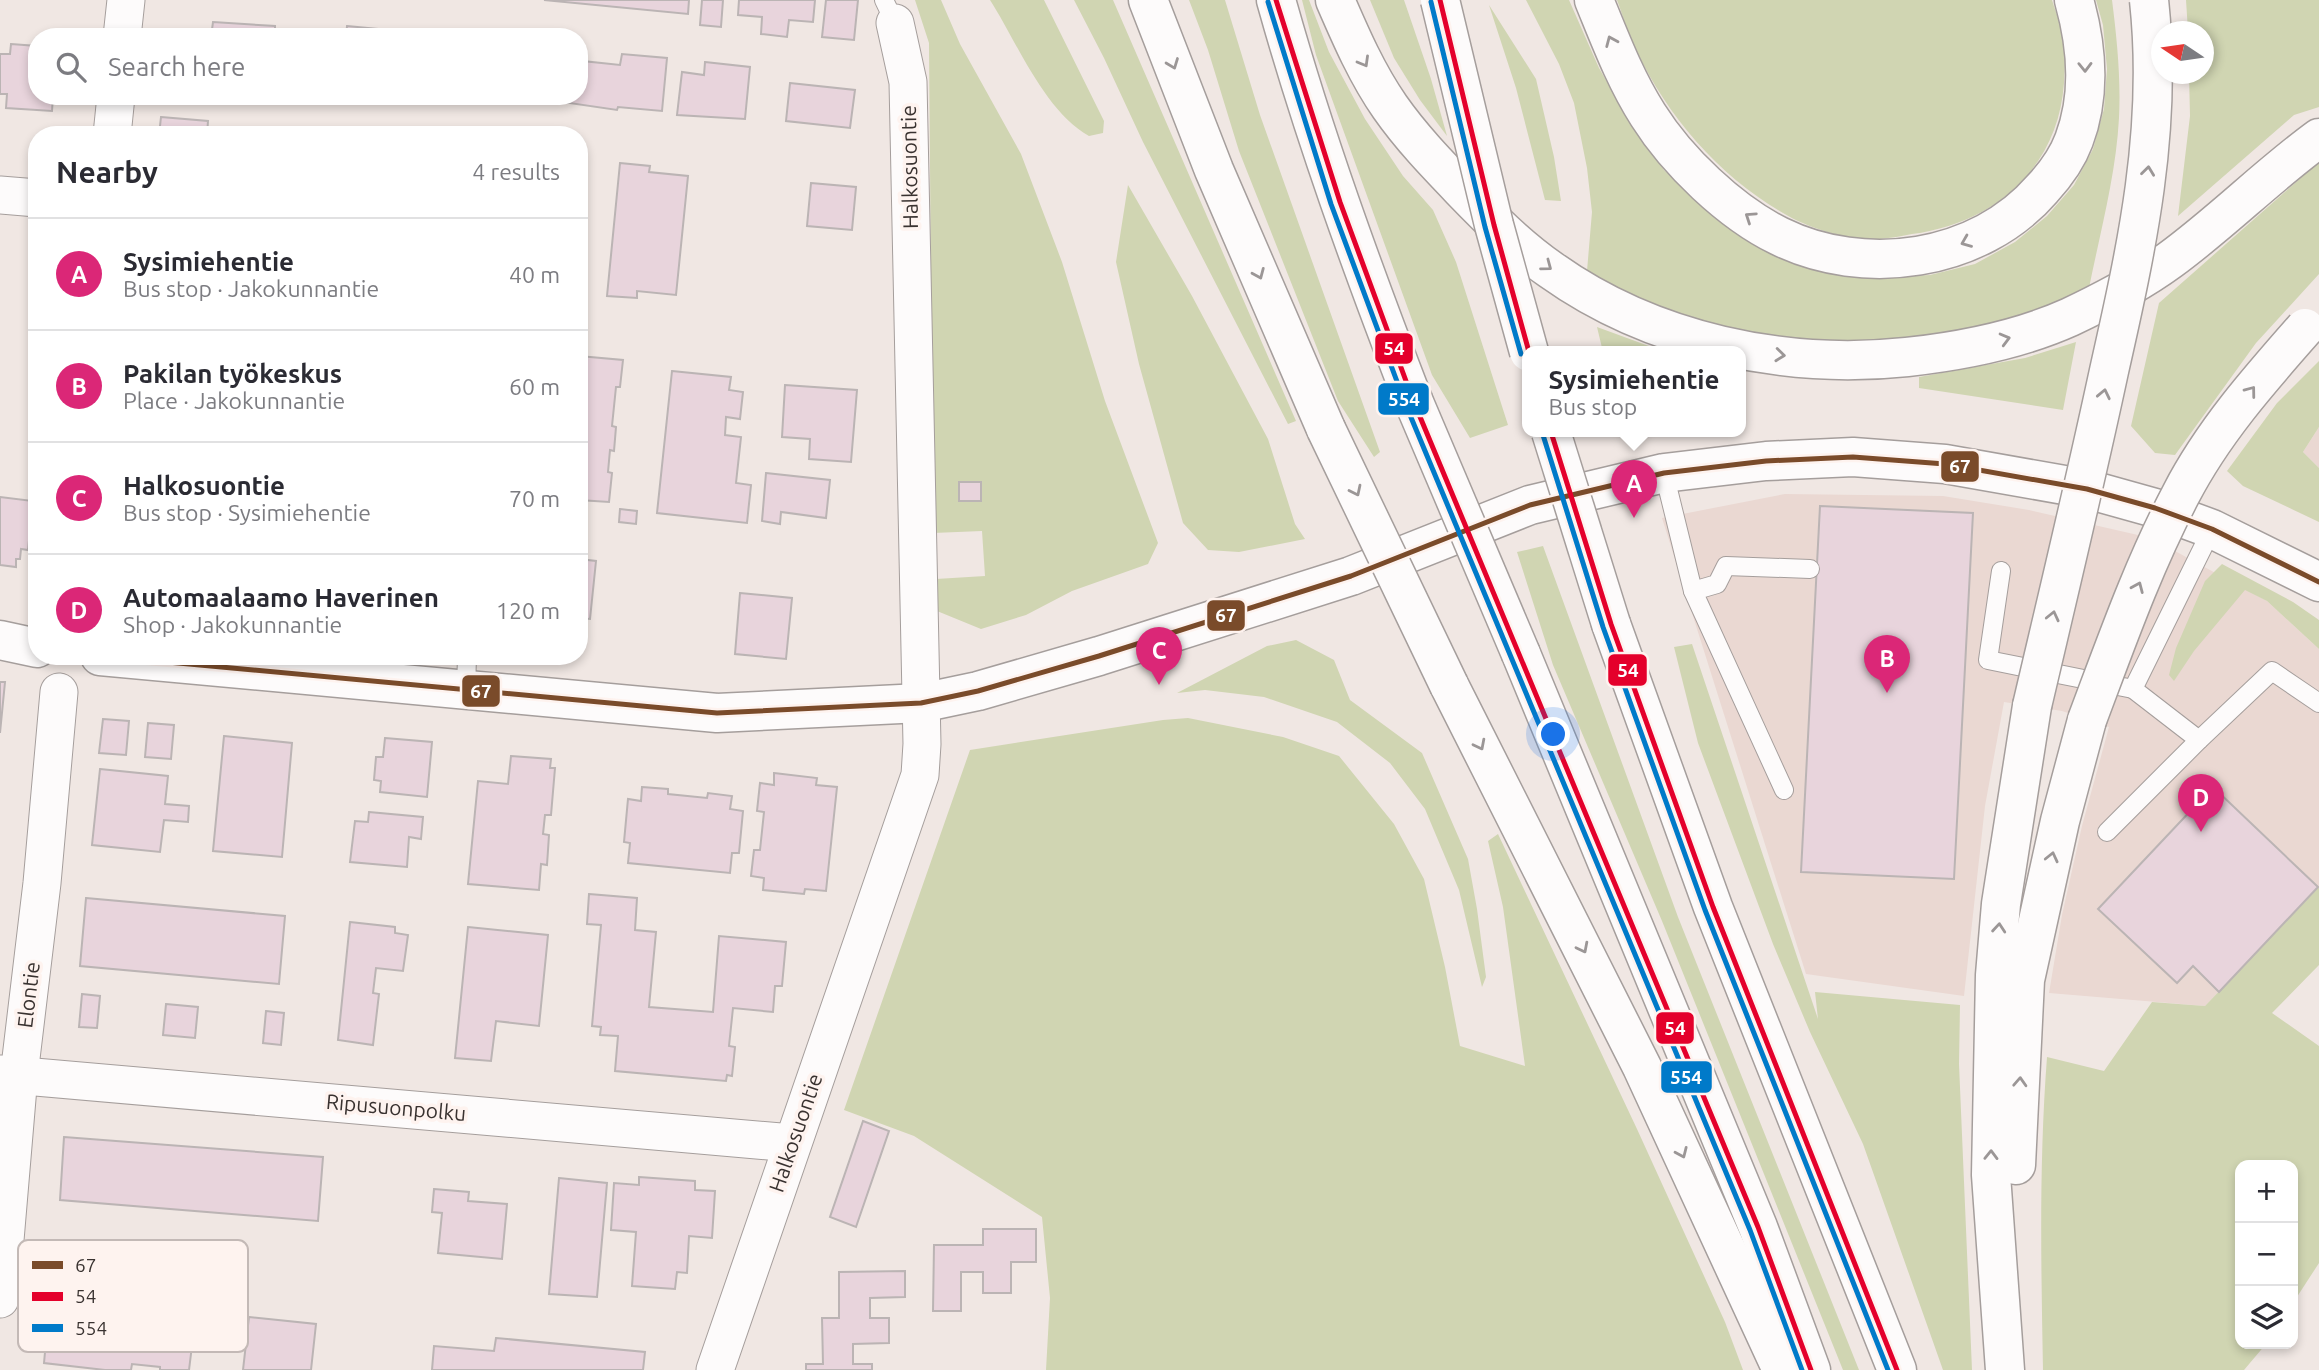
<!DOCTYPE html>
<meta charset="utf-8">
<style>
:root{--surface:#fff;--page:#f2f2f3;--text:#2b2b33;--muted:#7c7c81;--line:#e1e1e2;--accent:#db2777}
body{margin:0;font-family:Ubuntu,sans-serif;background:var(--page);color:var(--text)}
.controls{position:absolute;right:21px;bottom:21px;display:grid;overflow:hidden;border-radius:14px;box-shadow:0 4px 10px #0003}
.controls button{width:63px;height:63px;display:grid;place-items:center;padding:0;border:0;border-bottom:2px solid var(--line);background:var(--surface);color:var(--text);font:35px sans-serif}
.compass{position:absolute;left:2151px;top:21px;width:63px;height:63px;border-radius:50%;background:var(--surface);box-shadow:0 4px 10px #0003;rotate:283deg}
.you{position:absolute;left:1554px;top:735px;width:24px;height:24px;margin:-18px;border:5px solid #fff;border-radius:50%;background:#1a73e8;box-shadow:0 0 0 10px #1a73e833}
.badge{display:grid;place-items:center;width:46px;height:46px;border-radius:50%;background:var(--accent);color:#fff;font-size:23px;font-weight:700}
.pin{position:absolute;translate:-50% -58px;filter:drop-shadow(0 2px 4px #0008)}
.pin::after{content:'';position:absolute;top:37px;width:24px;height:21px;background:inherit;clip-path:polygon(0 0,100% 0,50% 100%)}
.popup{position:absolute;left:1522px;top:346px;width:224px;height:91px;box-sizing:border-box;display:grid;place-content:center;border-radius:14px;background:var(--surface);filter:drop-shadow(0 2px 5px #0005);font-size:23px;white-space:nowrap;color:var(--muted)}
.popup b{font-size:26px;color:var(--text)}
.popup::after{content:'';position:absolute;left:50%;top:100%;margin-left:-14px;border:14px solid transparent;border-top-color:var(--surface)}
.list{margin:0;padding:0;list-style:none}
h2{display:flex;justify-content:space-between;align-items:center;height:91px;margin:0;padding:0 28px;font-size:30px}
h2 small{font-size:23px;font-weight:400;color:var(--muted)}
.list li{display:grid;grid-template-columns:46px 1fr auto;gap:21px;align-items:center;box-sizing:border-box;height:112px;padding:0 28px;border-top:2px solid var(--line)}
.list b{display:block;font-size:26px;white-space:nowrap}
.list p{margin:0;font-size:23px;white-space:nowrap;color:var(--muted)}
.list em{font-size:23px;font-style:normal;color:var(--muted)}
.icon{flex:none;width:38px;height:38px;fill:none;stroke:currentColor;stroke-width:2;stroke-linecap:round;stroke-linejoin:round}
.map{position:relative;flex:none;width:2319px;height:1370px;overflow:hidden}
.search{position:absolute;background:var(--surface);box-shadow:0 4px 10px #0003;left:28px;top:28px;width:560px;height:77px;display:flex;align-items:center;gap:18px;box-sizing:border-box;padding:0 24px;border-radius:28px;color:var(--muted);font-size:26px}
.panel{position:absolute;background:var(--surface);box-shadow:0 4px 10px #0003;left:28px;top:126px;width:560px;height:539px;border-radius:28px}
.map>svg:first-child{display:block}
.built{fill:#ead8d2}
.green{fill:#d0d5b2}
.building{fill:#e8d4dc;stroke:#bbb4b4;stroke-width:2}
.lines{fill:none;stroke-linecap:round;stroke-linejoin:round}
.service-casing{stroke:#a59e9c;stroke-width:20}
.minor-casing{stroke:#a59e9c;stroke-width:39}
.tertiary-casing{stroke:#a59e9c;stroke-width:41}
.trunk-casing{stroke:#a59e9c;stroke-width:41}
.motorway-casing{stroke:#a59e9c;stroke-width:41}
.service{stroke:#fdfbfb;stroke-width:18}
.minor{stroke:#fdfbfb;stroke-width:37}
.tertiary{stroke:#fdfbfb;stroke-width:38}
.trunk{stroke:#fdfbfb;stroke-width:38}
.motorway{stroke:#fdfbfb;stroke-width:38}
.trunk-bridge-casing{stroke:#a59e9c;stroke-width:41;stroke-linecap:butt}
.motorway-bridge-casing{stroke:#a59e9c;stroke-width:41;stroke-linecap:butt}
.trunk-bridge{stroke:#fdfbfb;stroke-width:38}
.motorway-bridge{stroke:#fdfbfb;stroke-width:38}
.bus-1-casing{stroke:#fef3ef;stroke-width:10}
.bus-2-casing{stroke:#fef3ef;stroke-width:10}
.bus-3-casing{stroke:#fef3ef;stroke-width:10}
.bus-1{stroke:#7a4b2a;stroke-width:5}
.bus-2{stroke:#e4002b;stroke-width:5}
.bus-3{stroke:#007ac9;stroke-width:5}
.oneway{stroke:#9b9696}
.labels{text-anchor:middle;stroke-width:7;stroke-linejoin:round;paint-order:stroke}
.street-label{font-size:21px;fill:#393230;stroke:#fef3ef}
.key{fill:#fef3ef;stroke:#c3b9b6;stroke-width:2}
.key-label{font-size:19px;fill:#393230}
.line-badge{stroke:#fef3ef;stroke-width:2.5}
.badge-label{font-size:19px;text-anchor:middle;font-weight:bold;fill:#fff}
</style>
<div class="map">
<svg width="2319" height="1370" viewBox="0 0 2319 1370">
<rect width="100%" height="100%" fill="#f0e7e3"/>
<g class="built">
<polygon points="2319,427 2319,468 2303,452"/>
<polygon points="1785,494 1943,496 2029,510 2151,538 2267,601 2319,649 2319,887 2205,1006 2049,993 2062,915 2082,826 2109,727 2062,711 2004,702 1985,806 1964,996 1806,974 1662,518"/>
</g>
<g class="green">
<polygon points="915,0 941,0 960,44 1021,154 1062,262 1105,401 1158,543 1148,564 1072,591 1026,615 981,629 937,611 936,579 985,576 982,531 933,533 929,43"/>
<path d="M990 0H1044L1104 121 1103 133 1089 136C1044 111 1017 42 990 0Z"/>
<polygon points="1074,0 1113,0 1296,421 1288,424 1143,142 1104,58"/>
<polygon points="1189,0 1225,0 1260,115 1380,452 1374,457 1338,401 1239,151 1208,50"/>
<polygon points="1302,0 1309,0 1329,52 1365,119 1403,176 1433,210 1456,262 1508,425 1470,438 1432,375 1316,55"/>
<polygon points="1370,0 1404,0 1431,79 1447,136 1420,100 1394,58"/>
<path d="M1526 0H1569L1599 68 1627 116 1664 170 1734 230 1767 252 1805 266 1891 277 1930 275 1975 264 2015 242 2047 216 2074 185 2093 149 2104 109 2107 69 2103 25 2096 0H2112C2117 39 2121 79 2119 118 2116 175 2100 233 2089 288L2057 304 2003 323 1880 344 1766 341 1651 305 1587 271 1592 212 1587 168 1574 103 1559 64Z"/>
<path d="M1617 0H2052C2055 10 2059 20 2062 30 2066 47 2065 66 2064 83 2058 169 1994 223 1912 234 1902 236 1891 238 1880 239 1849 241 1810 229 1783 213 1719 176 1668 117 1636 50 1628 34 1623 16 1617 0Z"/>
<polygon points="2186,0 2319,0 2319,107 2294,115 2178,216 2190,116 2189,74 2204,74 2204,32 2188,31"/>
<polygon points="1489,5 1536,79 1554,157 1561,201 1545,200 1516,88"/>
<polygon points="2319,162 2319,274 2256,343 2175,455 2155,453 2131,426 2159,303"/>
<polygon points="1128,185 1192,296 1268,439 1295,524 1305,539 1239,552 1208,550 1183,523 1139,364 1116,262"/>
<polygon points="1597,327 1657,349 1667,352 1603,352"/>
<polygon points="2076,342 2063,410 1919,388 1919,377 2025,358"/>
<polygon points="2319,361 2319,427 2303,452 2319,468 2319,522 2243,486 2227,471 2277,403"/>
<polygon points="1543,546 1678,917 1859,1370 1843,1370 1662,921 1553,665 1517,552"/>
<polygon points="2222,564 2293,602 2319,620 2319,649 2267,601 2245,590 2194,651 2174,681 2169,675 2176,648 2205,581"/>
<polygon points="1296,640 1334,660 1350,700 1422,753 1468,859 1477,909 1486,977 1482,987 1459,890 1425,809 1390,763 1337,722 1264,697 1205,690 1177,693 1267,646"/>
<polygon points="1692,644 1818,1019 1815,992 1960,1005 1959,1064 1972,1370 1943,1370 1863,1144 1810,1032 1773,944 1698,743 1674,647"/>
<polygon points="1188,718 1283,737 1339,756 1394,824 1424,879 1445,967 1460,1046 1525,1066 1503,907 1488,841 1498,834 1637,1129 1725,1322 1743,1370 1046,1370 1050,1298 1042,1217 914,1136 844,1110 970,750 1163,720"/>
<path d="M2319 887V965L2272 1013 2319 1046V1263L2293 1303V1165H2240V1344H2266L2244 1370H2043C2041 1265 2039 1162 2047 1057L2104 1071 2152 1002 2205 1006Z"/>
</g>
<g class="building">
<polygon points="544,0 689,0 688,14"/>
<polygon points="702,0 723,0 721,27 700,25"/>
<polygon points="739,0 815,0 813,22 789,20 787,37 761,34 762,17 738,15"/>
<polygon points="826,0 858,0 854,40 822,37"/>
<polygon points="213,22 275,26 275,37 211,37"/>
<polygon points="347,26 462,37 346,37"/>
<polygon points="11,44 37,46 37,96 53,96 52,111 6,108 7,94 0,94 0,54 10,54"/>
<polygon points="579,50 584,51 583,61 620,65 622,54 667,58 662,111 618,107 617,110 535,98 535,96 579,96"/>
<polygon points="705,62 750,67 745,119 677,115 682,72 704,75"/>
<polygon points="790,83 855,90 850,128 786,121"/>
<polygon points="161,117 208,121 207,135 159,135"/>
<polygon points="356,127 420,133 420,135 355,135"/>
<polygon points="620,163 650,166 649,172 688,176 676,295 637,291 637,298 607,296"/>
<polygon points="811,183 856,187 852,230 807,226"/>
<polygon points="579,356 623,360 620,387 616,387 612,426 616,427 614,451 610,450 608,472 612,473 609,502 579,500"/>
<polygon points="672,371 731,377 729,390 743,392 740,419 726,417 725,435 741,437 736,483 751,485 747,523 657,513"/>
<polygon points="785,385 857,390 851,462 809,459 810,439 782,437"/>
<polygon points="766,473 830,480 826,518 781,512 780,524 762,521"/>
<rect x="959" y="482" width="22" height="19"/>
<polygon points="0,497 33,501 28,550 21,549 20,559 16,559 16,567 0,565"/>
<polygon points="1820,506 1973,513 1954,879 1801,872"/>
<polygon points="620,509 637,511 636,524 619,522"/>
<polygon points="579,559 596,561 590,619 579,618"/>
<polygon points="740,593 792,598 786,659 735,654"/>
<polygon points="0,682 5,682 0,733"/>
<polygon points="103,719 129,721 126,755 99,753"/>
<polygon points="148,723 174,725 171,759 145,757"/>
<polygon points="224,736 292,743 282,857 213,851"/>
<polygon points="385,738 432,742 427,797 380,792 381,781 374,780 376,757 383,757"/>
<polygon points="511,756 551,759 550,768 555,768 551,815 545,815 543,834 549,835 547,865 541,864 539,890 468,884 478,781 508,784"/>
<polygon points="100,769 168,776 165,804 189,806 188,822 164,820 160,852 92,845"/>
<polygon points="774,773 817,778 816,785 837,787 826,891 805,889 804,894 763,890 764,878 751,876 754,850 760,850 764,812 757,811 760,783 774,785"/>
<polygon points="642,787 668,789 668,794 707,798 708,793 732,796 730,809 743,811 739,853 732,853 730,873 628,863 630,843 624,842 628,799 641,801"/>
<polygon points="2213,787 2318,887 2219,992 2193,966 2177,983 2098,909"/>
<polygon points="369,812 423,817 421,839 409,837 407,867 350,862 355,821 368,822"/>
<polygon points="589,894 637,898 635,930 656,932 649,1007 713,1012 719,936 786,942 782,986 775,986 773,1012 733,1008 729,1046 735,1047 732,1076 727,1075 726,1081 615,1071 618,1036 600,1035 601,1027 592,1026 601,925 587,924"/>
<polygon points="86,898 285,916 279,984 80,966"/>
<polygon points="350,922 395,927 395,933 408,935 403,971 376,968 373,993 379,994 373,1045 338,1040"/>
<polygon points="468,927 548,935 539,1026 496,1021 491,1061 455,1058"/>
<polygon points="82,994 100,996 97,1028 79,1027"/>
<polygon points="166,1004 198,1007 195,1038 163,1035"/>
<polygon points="266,1011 284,1013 281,1045 263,1043"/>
<polygon points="863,1121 889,1131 856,1227 830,1217"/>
<polygon points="64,1137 323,1157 318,1221 60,1200"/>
<polygon points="639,1177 695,1181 695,1190 715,1191 712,1238 689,1236 687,1273 677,1272 675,1289 632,1286 636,1232 611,1230 614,1183 639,1185"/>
<polygon points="559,1178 607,1183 597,1297 549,1294"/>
<polygon points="434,1189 469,1192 468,1201 507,1204 502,1259 438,1253 442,1213 432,1212"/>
<polygon points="983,1229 1036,1229 1036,1262 1011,1262 1011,1293 983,1293 983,1272 961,1272 961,1311 933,1311 934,1245 983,1245"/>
<polygon points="905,1271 905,1297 870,1298 870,1318 889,1318 889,1343 853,1344 853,1364 872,1364 872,1370 806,1370 806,1364 823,1364 822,1318 839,1318 839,1272"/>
<polygon points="75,1300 196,1313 189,1370 160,1370 160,1367 132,1364 131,1370 105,1370 44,1363 49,1309 73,1312"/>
<polygon points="249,1317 316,1324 311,1370 243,1370"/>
<polygon points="496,1338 645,1352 643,1370 432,1370 434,1346 494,1351"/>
</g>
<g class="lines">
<g class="service-casing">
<g id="service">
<polyline points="884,0 895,23"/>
<polyline points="1664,473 1693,591 1784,790"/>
<polyline points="2001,571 1988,660 2133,689 2212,529"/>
<polyline points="1693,591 1717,584 1726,566 1810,569"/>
<polyline points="466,691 467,656"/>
<polyline points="2199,740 2272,671 2319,703"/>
<polyline points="2107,832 2199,740 2133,689"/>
</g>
</g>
<g class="minor-casing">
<g id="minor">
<polyline points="122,37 126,0"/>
<polyline points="112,135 116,96"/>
<polyline points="0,195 37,198"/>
<polyline points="0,1074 792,1143"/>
<polyline points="0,1299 19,1075 42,883 59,692"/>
<polyline points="715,1370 920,775 922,744 908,82 895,23"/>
</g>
</g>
<g class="tertiary-casing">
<g id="tertiary">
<polyline points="0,640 37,648"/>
<polyline points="100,656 717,713 921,703 978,691 1099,656 1351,576 1530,505 1664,473 1766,461 1853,457 1945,464 2087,489 2155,508 2212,529 2319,582"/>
</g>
</g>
<g class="trunk-casing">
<g id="trunk">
<path d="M1276 0C1314 136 1362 268 1413 400"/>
<polyline points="1611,624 1713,907 1897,1370"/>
<polyline points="1521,654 1758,1227 1811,1370"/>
</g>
</g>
<g class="motorway-casing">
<g id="motorway">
<polyline points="1148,0 1214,170 1326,429"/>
<path d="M1335 0C1351 37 1367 74 1390 107 1411 137 1436 163 1461 189 1489 218 1518 247 1551 270 1652 342 1785 370 1907 357 1962 351 2019 340 2070 317 2104 301 2140 282 2170 260 2222 222 2267 176 2319 138"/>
<path d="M1594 0C1610 39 1625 79 1648 115 1677 161 1730 212 1779 236 1864 278 1979 262 2042 189 2055 175 2067 159 2074 140 2091 95 2087 46 2074 0"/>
<polyline points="1449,685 1642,1067 1782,1370"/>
<polyline points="2016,1165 2025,980 2060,821 2087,720"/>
<polyline points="2005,1370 1991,1175 1995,975 2001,904 2032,706"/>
</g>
</g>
<use href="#service" class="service"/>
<use href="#minor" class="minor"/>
<use href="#tertiary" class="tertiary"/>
<use href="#trunk" class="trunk"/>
<use href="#motorway" class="motorway"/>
<g class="trunk-bridge-casing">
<g id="trunk-bridge">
<polyline points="1440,0 1494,225 1529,352"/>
<polyline points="1413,400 1521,654"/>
<polyline points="1551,432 1611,624"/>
</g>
</g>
<g class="motorway-bridge-casing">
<g id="motorway-bridge">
<polyline points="1326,429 1449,685"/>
<path d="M2032 706C2058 595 2085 483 2109 371 2137 247 2163 129 2149 0"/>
<path d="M2087 720C2116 643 2143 566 2181 494 2213 432 2260 379 2305 328"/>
</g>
</g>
<use href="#trunk-bridge" class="trunk-bridge"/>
<use href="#motorway-bridge" class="motorway-bridge"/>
<g class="bus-1-casing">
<polyline id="bus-1" points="103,656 717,713 921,703 978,691 1099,656 1351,576 1530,505 1664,473 1766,461 1853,457 1945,464 2087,489 2155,508 2212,529 2319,582"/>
</g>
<g class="bus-2-casing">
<g id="bus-2">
<polyline points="1276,0 1340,202 1413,400 1758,1227 1811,1370"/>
<polyline points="1440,0 1494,225 1529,352"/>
<polyline points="1551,432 1611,624 1713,907 1897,1370"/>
</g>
</g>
<g class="bus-3-casing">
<g id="bus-3">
<polyline points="1268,2 1331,204 1405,403 1750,1230 1802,1370"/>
<polyline points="1431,2 1485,227 1521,354"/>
<polyline points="1543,435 1603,627 1705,910 1888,1370"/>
</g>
</g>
<use href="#bus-1" class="bus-1"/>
<use href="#bus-2" class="bus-2"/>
<use href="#bus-3" class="bus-3"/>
</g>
<defs><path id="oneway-chevron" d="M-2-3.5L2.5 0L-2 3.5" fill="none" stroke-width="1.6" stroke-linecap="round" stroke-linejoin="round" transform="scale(1.75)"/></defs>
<g class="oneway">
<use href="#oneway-chevron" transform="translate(1611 41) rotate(-113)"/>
<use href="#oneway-chevron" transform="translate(1364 62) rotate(60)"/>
<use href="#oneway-chevron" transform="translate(1173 64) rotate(69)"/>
<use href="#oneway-chevron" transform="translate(2085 67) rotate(89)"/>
<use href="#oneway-chevron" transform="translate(2148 171) rotate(-83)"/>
<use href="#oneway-chevron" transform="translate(1750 217) rotate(-146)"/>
<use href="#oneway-chevron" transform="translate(1966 242) rotate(158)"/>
<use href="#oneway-chevron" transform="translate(1547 266) rotate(37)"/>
<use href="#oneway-chevron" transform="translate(1259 274) rotate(67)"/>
<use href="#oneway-chevron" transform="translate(2005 339) rotate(-15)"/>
<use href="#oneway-chevron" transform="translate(1780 355) rotate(6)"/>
<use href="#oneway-chevron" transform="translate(2251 391) rotate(-53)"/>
<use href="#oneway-chevron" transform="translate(2104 394) rotate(-78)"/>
<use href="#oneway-chevron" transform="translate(1356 491) rotate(64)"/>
<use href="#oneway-chevron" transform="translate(2138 587) rotate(-67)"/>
<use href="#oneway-chevron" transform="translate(2053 616) rotate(-77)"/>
<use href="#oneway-chevron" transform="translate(1480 745) rotate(63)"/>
<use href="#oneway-chevron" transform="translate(2052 857) rotate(-77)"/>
<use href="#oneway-chevron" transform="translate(1999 928) rotate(-85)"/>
<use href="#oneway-chevron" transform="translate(1583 948) rotate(63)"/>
<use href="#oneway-chevron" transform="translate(2020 1082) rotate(-87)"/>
<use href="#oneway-chevron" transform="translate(1682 1153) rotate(66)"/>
<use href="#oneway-chevron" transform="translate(1991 1155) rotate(-89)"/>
</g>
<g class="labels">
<g class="street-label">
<text transform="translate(910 167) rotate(-91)" y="7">Halkosuontie</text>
<text transform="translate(29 995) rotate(-83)" y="7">Elontie</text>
<text transform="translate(396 1108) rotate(5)" y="7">Ripusuonpolku</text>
<text transform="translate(796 1133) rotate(-71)" y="7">Halkosuontie</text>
</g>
</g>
<rect x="18" y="1240" width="230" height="112" rx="10" class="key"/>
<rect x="32" y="1261" width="31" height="8" fill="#7a4b2a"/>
<rect x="32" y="1292" width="31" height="9" fill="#e4002b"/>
<rect x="32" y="1324" width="31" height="8" fill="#007ac9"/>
<g class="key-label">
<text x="75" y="1272">67</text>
<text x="75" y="1303">54</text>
<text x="75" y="1335">554</text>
</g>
<g class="line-badge">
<rect x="1374" y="332" width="40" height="33" rx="7" fill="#e4002b"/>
<rect x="1377" y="382" width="53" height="34" rx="7" fill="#007ac9"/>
<rect x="1940" y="450" width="40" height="33" rx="7" fill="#7a4b2a"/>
<rect x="1206" y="599" width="40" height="33" rx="7" fill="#7a4b2a"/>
<rect x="1607" y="653" width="41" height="34" rx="7" fill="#e4002b"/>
<rect x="461" y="674" width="40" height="34" rx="7" fill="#7a4b2a"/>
<rect x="1655" y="1011" width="40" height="34" rx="7" fill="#e4002b"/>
<rect x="1660" y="1060" width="53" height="34" rx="7" fill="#007ac9"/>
</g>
<g class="badge-label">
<text x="1394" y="355">54</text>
<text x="1404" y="406">554</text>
<text x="1960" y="473">67</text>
<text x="1226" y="622">67</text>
<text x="1628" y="677">54</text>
<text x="481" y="698">67</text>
<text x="1675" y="1035">54</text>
<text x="1686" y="1084">554</text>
</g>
</svg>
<div class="controls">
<button>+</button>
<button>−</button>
<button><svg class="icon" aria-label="layers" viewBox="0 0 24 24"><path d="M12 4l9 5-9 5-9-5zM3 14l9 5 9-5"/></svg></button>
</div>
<svg class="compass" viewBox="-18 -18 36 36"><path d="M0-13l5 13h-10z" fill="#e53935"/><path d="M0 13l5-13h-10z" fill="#7c7c81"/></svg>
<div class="you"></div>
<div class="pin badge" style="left:1634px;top:518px">A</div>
<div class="popup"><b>Sysimiehentie</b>Bus stop</div>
<div class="pin badge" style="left:1887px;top:693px">B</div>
<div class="pin badge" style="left:1159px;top:685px">C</div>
<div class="pin badge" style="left:2201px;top:832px">D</div>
<div class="search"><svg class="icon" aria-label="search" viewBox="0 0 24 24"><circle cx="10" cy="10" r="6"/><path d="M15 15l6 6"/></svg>Search here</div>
<section class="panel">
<h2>Nearby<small>4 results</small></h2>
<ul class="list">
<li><span class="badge">A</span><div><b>Sysimiehentie</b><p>Bus stop · Jakokunnantie</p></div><em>40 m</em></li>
<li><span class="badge">B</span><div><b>Pakilan työkeskus</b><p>Place · Jakokunnantie</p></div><em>60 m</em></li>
<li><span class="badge">C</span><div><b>Halkosuontie</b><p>Bus stop · Sysimiehentie</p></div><em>70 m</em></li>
<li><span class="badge">D</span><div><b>Automaalaamo Haverinen</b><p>Shop · Jakokunnantie</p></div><em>120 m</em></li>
</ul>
</section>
</div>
